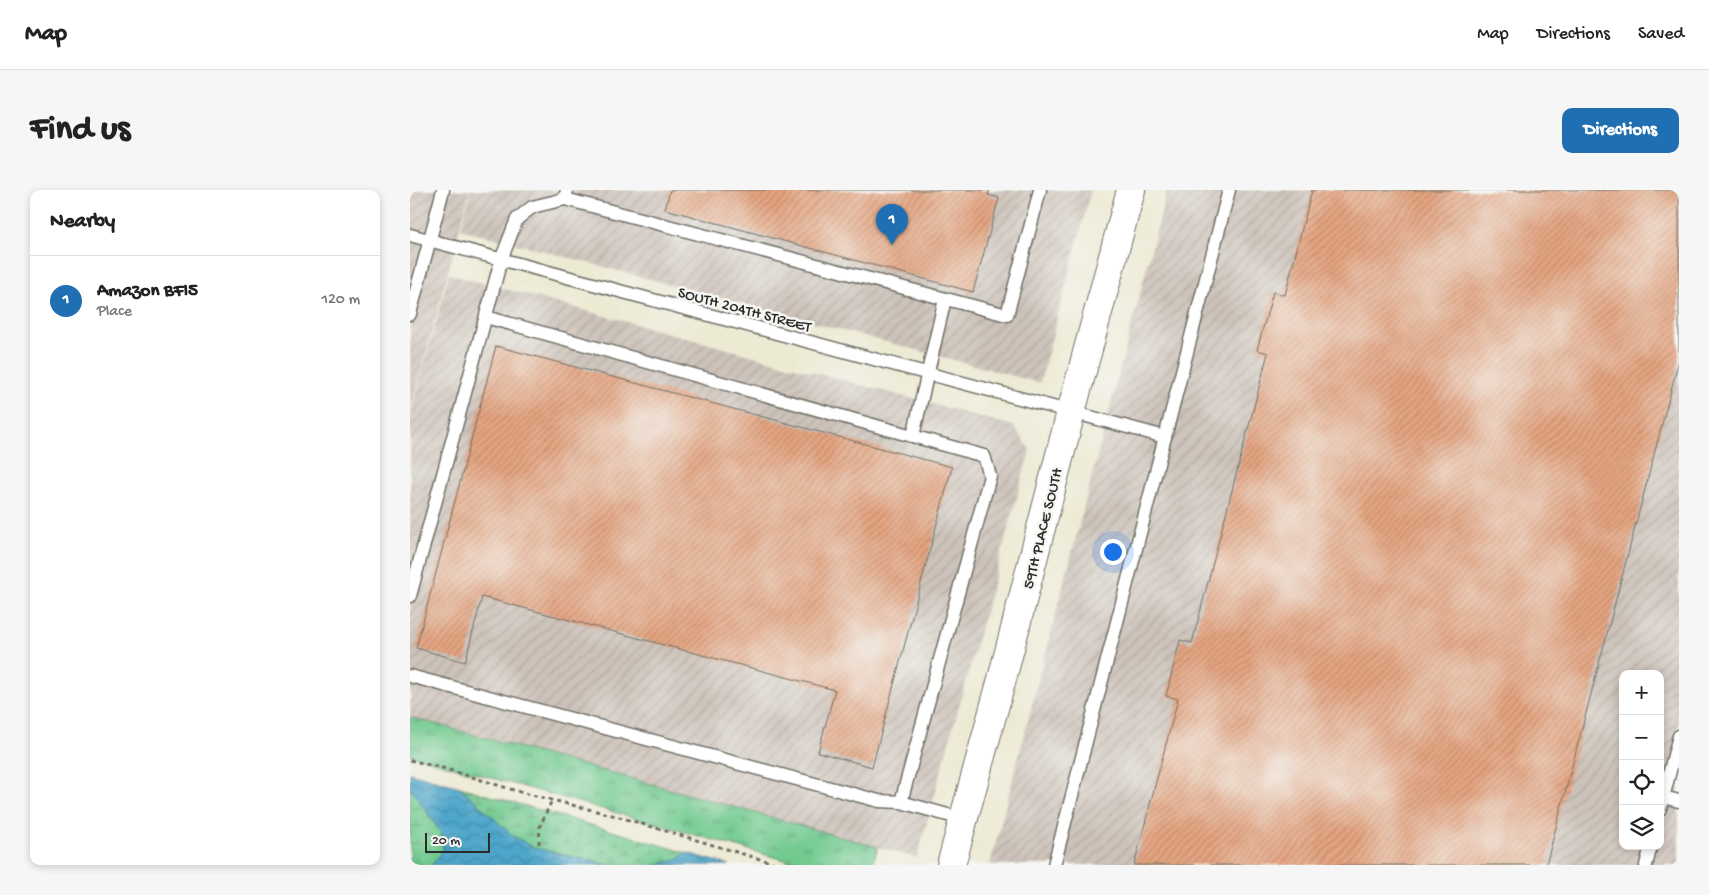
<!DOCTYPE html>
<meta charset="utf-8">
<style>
:root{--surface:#fff;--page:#f6f6f6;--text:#222;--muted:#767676;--line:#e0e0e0;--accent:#1f6fb2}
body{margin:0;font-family:"Gochi Hand",sans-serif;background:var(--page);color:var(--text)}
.controls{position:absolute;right:15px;bottom:15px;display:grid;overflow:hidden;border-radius:10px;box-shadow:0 2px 8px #0003}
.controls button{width:45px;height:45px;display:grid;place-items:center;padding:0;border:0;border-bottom:1px solid var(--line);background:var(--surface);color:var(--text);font:25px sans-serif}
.scale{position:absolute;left:15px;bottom:12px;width:65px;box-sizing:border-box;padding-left:5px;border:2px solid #2b2b2b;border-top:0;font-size:14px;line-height:18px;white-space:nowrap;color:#2b2b2b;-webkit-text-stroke:4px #f6f6f2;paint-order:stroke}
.you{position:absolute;left:702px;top:361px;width:18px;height:18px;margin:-12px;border:4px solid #fff;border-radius:50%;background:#1a73e8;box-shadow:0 0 0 8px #1a73e833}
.badge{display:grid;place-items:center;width:32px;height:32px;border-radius:50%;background:var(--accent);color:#fff;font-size:16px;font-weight:700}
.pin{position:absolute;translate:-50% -41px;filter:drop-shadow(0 1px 2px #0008)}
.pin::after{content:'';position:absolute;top:26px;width:18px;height:15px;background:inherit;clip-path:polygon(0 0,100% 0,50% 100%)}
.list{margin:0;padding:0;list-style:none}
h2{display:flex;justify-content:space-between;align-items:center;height:65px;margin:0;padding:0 20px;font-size:21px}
h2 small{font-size:16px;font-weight:400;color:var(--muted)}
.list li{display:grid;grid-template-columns:32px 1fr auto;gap:15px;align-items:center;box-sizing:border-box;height:90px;padding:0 20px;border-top:1px solid var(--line)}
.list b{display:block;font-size:19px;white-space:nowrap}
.list p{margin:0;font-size:16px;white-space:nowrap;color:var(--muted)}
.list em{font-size:16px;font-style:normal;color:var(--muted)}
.icon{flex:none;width:28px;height:28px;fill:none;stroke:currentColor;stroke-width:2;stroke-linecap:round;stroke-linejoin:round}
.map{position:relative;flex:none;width:1269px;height:675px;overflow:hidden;border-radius:10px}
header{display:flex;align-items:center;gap:30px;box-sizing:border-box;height:70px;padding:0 25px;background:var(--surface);border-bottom:1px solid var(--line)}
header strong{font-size:24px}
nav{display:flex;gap:28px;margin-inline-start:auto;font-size:18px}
.intro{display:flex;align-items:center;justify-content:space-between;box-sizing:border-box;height:120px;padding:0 30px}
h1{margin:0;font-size:35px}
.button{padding:12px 22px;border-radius:10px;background:var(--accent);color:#fff;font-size:18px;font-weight:700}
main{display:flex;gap:30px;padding:0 30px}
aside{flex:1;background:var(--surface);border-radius:10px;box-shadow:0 2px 8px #0003}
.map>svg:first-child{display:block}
.industrial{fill:url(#industrial-furrows);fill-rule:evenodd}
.grass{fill:url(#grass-tufts);stroke:#4e7a5e}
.wetland{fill:url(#wetland-marsh);stroke:#4e7a5e}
.water{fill:url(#water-waves);stroke:#3c687a}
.building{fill:url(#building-hatch)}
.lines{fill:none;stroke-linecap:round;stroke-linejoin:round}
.service-casing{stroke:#6f6e66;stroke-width:15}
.tertiary-casing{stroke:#6f6e66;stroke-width:30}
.path{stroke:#6f6e66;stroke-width:3;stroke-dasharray:4 4;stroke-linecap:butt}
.service{stroke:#fff;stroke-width:12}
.tertiary{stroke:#fff;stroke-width:28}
.labels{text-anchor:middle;stroke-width:5;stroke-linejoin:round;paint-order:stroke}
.street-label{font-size:16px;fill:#2b2b2b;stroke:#f6f6f2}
</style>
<header>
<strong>Map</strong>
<nav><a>Map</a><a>Directions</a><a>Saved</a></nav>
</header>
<div class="intro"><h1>Find us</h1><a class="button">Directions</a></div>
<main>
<aside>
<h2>Nearby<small></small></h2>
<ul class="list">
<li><span class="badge">1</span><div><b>Amazon BFI5</b><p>Place</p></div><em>120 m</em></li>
</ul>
</aside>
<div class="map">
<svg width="1269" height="675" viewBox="0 0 1269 675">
<defs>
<pattern id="industrial-furrows" width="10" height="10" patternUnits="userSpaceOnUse" patternTransform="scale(1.25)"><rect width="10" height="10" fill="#ccc2b9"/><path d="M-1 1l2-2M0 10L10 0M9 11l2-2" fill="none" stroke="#afa79f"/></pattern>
<pattern id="grass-tufts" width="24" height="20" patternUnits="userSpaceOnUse" patternTransform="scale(1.25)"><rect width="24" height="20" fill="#72ca90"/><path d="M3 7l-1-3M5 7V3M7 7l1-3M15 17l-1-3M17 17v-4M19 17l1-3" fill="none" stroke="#5ea476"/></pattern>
<pattern id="wetland-marsh" width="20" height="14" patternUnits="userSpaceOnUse" patternTransform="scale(1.25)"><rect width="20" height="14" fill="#72ca90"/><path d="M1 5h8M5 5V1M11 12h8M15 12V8" fill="none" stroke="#5ea476"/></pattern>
<pattern id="water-waves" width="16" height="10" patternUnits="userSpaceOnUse" patternTransform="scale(1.25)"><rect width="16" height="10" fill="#4da5ca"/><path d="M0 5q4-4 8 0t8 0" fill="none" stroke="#4087a4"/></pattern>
<pattern id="building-hatch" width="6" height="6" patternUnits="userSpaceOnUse" patternTransform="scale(1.25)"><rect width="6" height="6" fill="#e5a581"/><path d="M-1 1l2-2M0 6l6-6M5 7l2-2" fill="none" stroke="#ba876a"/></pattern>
</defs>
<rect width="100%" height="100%" fill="#f6f6f2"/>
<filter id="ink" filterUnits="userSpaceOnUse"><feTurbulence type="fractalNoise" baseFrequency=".02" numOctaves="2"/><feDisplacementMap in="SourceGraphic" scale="10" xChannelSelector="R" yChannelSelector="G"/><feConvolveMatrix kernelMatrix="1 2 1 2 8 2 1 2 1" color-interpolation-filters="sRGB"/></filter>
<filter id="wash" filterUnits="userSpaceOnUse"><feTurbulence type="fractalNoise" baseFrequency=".0096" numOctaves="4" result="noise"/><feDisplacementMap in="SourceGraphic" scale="20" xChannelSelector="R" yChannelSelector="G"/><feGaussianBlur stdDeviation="1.12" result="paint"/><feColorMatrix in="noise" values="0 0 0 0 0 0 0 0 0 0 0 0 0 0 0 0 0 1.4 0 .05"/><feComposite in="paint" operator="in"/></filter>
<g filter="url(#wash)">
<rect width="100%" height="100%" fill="#edead4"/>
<g class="industrial">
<polygon points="0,0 60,0 0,223"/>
<polygon points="61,0 681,0 630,193 51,39"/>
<path d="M757 0H1269V675H580ZM1213 484H1250V656H1213Z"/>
<polygon points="39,84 604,236 620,260 507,668 0,527 0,227"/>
</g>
<polygon class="grass" points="0,527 468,657 462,675 392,675 0,565"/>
<g class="wetland">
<polygon points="0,597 32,644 33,659 22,675 0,675"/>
<polygon points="50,597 278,663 262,671 245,675 199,675 125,658 103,646"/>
</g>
<g class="water">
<polygon points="0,583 50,597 103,646 125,658 199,675 22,675 33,659 32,644 0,597"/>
<polygon points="278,663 319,675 245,675 262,671"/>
</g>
<g id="blocks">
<g class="building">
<polygon points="260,0 580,0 578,5 589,8 563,102 255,19"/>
<polygon points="902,0 1269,0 1269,170 1136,675 724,675 768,509 756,506 770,450 782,453 858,163 847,160 863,102 875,105"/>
<polygon points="86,156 542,277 462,577 408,562 425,500 72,407 55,472 6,458"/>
</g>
</g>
</g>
<g filter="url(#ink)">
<use href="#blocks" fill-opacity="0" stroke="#6f6e66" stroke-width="1"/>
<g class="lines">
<g class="service-casing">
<g id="service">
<polyline points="157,0 155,9 597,125 630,0"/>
<polyline points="0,45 755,247"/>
<polyline points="0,124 33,0"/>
<polyline points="76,127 574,266 580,286 491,612"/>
<polyline points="503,246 535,109"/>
<polyline points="0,406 91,70 107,29 122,17 155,9"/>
<polyline points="0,486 469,611 491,612 552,629"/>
<polyline points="1253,607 1269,611"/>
<polyline points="1250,619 1269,546"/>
<polyline points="644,675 819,0"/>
<polyline points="1236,675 1241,656"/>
</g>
</g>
<g class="tertiary-casing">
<polyline id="tertiary" points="541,675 592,489 661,222 721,0"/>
</g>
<g class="path">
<polyline points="0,570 36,579 110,602 206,626 370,675"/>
<polyline points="129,654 130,636 142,610"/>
</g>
<use href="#service" class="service"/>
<use href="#tertiary" class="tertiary"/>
</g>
</g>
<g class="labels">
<g class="street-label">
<text transform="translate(335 118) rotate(15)" y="6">SOUTH 204TH STREET</text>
<text transform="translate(631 338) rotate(-76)" y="6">59TH PLACE SOUTH</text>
</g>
</g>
</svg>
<div class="controls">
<button>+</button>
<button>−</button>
<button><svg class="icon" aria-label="locate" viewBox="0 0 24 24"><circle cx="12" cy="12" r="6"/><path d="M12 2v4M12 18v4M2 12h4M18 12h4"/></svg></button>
<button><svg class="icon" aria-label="layers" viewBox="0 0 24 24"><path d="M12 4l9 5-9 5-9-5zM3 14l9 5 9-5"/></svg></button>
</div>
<div class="scale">20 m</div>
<div class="you"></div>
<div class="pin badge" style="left:482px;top:55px">1</div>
</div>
</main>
